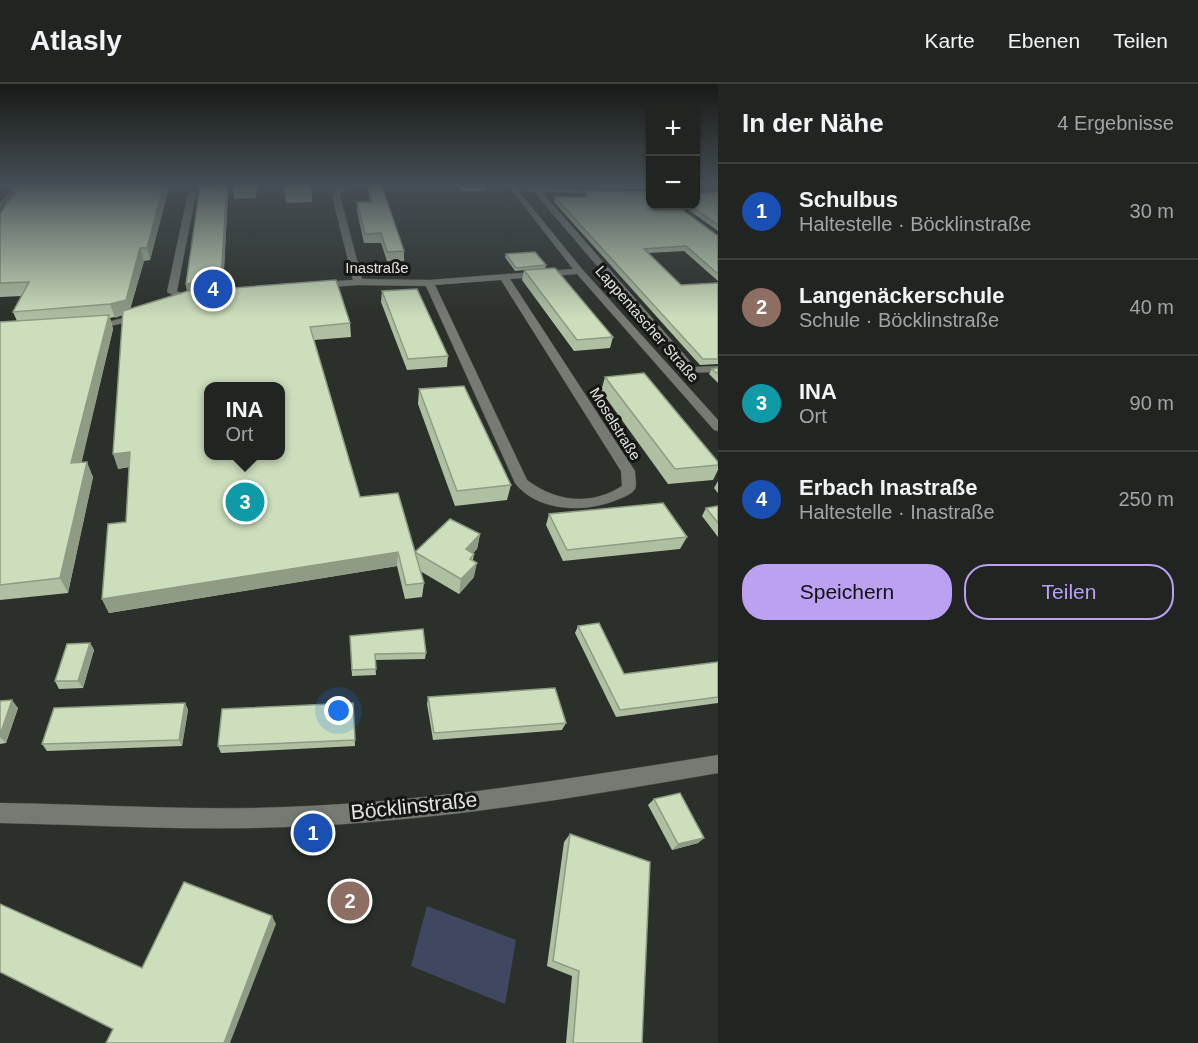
<!DOCTYPE html>
<html lang="de">
<meta charset="utf-8">
<style>
:root{--surface:#212420;--page:#2d302d;--text:#f1f3f6;--muted:#a2a4a5;--line:#3e413e;--accent:#bca0f2}
body{margin:0;font-family:Arial,sans-serif;background:var(--page);color:var(--text)}
.controls{position:absolute;right:18px;top:18px;display:grid;overflow:hidden;border-radius:12px;box-shadow:0 2px 4px #0004}
.controls button{width:54px;height:54px;display:grid;place-items:center;padding:0;border:0;border-bottom:2px solid var(--line);background:var(--surface);color:var(--text);font:30px sans-serif}
.you{position:absolute;left:339px;top:627px;width:21px;height:21px;margin:-15px;border:4px solid #fff;border-radius:50%;background:#1a73e8;box-shadow:0 0 0 9px #1a73e833}
.badge{display:grid;place-items:center;width:39px;height:39px;border-radius:50%;background:var(--accent);color:#fff;font-size:20px;font-weight:700}
.pin{position:absolute;translate:-50% -50%;border:3px solid #fff;box-shadow:0 2px 6px #0006}
.popup{position:absolute;left:204px;top:298px;width:81px;height:78px;box-sizing:border-box;display:grid;place-content:center;border-radius:12px;background:var(--surface);filter:drop-shadow(0 2px 4px #0005);font-size:20px;white-space:nowrap;color:var(--muted)}
.popup b{font-size:22px;color:var(--text)}
.popup::after{content:'';position:absolute;left:50%;top:100%;margin-left:-12px;border:12px solid transparent;border-top-color:var(--surface)}
.list{margin:0;padding:0;list-style:none}
h2{display:flex;justify-content:space-between;align-items:center;height:78px;margin:0;padding:0 24px;font-size:26px}
h2 small{font-size:20px;font-weight:400;color:var(--muted)}
.list li{display:grid;grid-template-columns:39px 1fr auto;gap:18px;align-items:center;box-sizing:border-box;height:96px;padding:0 24px;border-top:2px solid var(--line)}
.list b{display:block;font-size:22px;white-space:nowrap}
.list p{margin:0;font-size:20px;white-space:nowrap;color:var(--muted)}
.list em{font-size:20px;font-style:normal;color:var(--muted)}
.actions{display:flex;gap:12px;padding:18px 24px}
.actions a{flex:1;padding:14px 0;border:2px solid var(--accent);border-radius:24px;text-align:center;font-size:21px;color:var(--accent)}
.actions .main{background:var(--accent);color:#111}
.map{position:relative;flex:none;width:718px;height:959px;overflow:hidden}
header{display:flex;align-items:center;gap:36px;box-sizing:border-box;height:84px;padding:0 30px;background:var(--surface);border-bottom:2px solid var(--line)}
header strong{font-size:28px}
nav{display:flex;gap:33px;margin-inline-start:auto;font-size:21px}
main{display:flex}
aside{flex:1;background:var(--surface)}
.map>svg:first-child{display:block}
.green{fill:#404861}
.lines{fill:none;stroke-linecap:round;stroke-linejoin:round}
.street-casing{stroke:#4a4d48;stroke-width:1}
.street{fill:#767a73;fill-rule:evenodd}
.wall{fill:#afbfa2}
.shaded-wall{fill:#8f9b84}
.building{fill:#ccdebc;stroke:#8f9b84;stroke-width:1.5;fill-rule:evenodd}
.labels{text-anchor:middle;stroke-width:6;stroke-linejoin:round;paint-order:stroke}
.far-street-label{font-size:15px;fill:#e2e4e0;stroke:#161714}
.near-street-label{font-size:21px;fill:#e2e4e0;stroke:#161714}
</style>
<header>
<strong>Atlasly</strong>
<nav><a>Karte</a><a>Ebenen</a><a>Teilen</a></nav>
</header>
<main>
<div class="map">
<svg width="718" height="959" viewBox="0 0 718 959">
<rect width="100%" height="100%" fill="#2c302a"/>
<polygon class="green" points="427,822 516,856 505,920 411,882"/>
<g class="lines">
<g class="street-casing">
<g id="street">
<polygon points="17,100 23,100 0,126 0,119"/>
<path d="M349 100H362L340 108V112L362 195 429 196 573 185 507 100H513L582 185 718 336V347L714 346 577 190 510 195 635 387C635 392 637 401 635 405 632 410 624 413 619 415 588 429 538 429 515 399L426 202 358 201 319 204 314 201 319 198 353 196 332 112 335 106ZM501 196 621 387 622 402C591 422 556 418 527 396L435 201Z"/>
<polygon points="531,104 608,107 606,110 542,108 695,283 718,282 718,288 678,289 678,285 684,284 534,108 529,107"/>
<polygon points="192,107 196,109 177,207 191,214 193,216 188,219 167,208 188,109"/>
<polygon points="143,229 148,232 146,234 93,246 88,243"/>
<path d="M718 671V689C575 714 431 738 286 743 191 747 95 741 0 739V719C95 720 191 727 286 723 431 718 575 694 718 671Z"/>
</g>
</g>
<use href="#street" class="street"/>
</g>
<g class="wall">
<polygon points="21,100 170,100 150,176 144,177 130,225 187,207 186,200 228,110 223,204 220,204 350,239 351,253 314,256 360,413 415,468 480,450 477,465 473,469 474,470 473,476 474,493 459,510 420,487 424,499 422,513 405,515 397,482 109,529 102,515 126,438 129,383 118,385 123,231 110,234 113,245 81,378 93,393 68,509 0,516 0,238 17,237 13,228 22,212 0,213 0,129"/>
<polygon points="234,100 257,100 256,114 234,115 233,106"/>
<polygon points="284,100 312,109 312,118 286,119"/>
<polygon points="367,100 381,100 404,167 404,177 387,177 381,159 364,159 357,127 357,118 370,118"/>
<polygon points="458,100 487,100 486,107 461,107"/>
<polygon points="597,100 651,100 651,105 600,104"/>
<polygon points="586,107 718,152 718,197 684,167 648,169 681,201 718,199 718,280 700,281 554,118 555,113 585,113"/>
<polygon points="718,108 718,147 683,122 696,122 698,110"/>
<polygon points="506,170 546,181 545,185 613,253 610,264 574,267 522,196 524,186 515,187 505,173"/>
<polygon points="382,207 448,272 447,283 407,286 381,218"/>
<polygon points="718,284 718,299 709,290 712,285"/>
<polygon points="605,293 718,378 718,386 713,396 668,400 601,307"/>
<polygon points="419,305 511,401 507,416 455,422 418,320"/>
<polygon points="718,397 718,409 714,404"/>
<polygon points="718,422 718,453 702,432 706,424"/>
<polygon points="549,430 687,453 680,465 563,477 546,441"/>
<polygon points="578,542 624,590 718,578 718,619 616,633 575,549"/>
<polygon points="350,552 426,569 425,575 375,576 376,591 352,592"/>
<polygon points="90,559 94,566 83,604 59,605 55,597"/>
<polygon points="428,613 566,639 562,646 433,656 427,620"/>
<polygon points="0,617 18,624 6,659 0,660"/>
<polygon points="185,619 188,626 182,662 47,667 42,660"/>
<polygon points="353,619 355,662 221,669 218,662"/>
<polygon points="654,715 704,754 698,759 672,766 648,721"/>
<polygon points="570,750 642,959 566,959 572,892 547,882 564,758"/>
</g>
<g class="shaded-wall">
<polygon points="0,100 5,100 0,106"/>
<polygon points="164,100 170,100 150,176 147,164"/>
<polygon points="255,100 257,100 256,114 255,105"/>
<polygon points="227,101 228,110 223,204 188,210 186,200"/>
<polygon points="140,164 144,177 129,229 115,234 110,220"/>
<polygon points="109,231 113,245 78,394 71,379"/>
<polygon points="130,368 134,382 118,385 113,370"/>
<polygon points="87,378 93,393 68,509 60,494"/>
<polygon points="480,450 477,465 463,479 466,465"/>
<polygon points="398,468 397,482 109,529 102,515"/>
<polygon points="477,479 474,493 459,510 461,495"/>
<polygon points="90,559 94,566 83,604 78,597"/>
<polygon points="12,616 18,624 6,659 0,653 0,651"/>
<polygon points="185,619 188,626 182,662 179,656"/>
<polygon points="704,754 698,759 672,766 678,760"/>
<polygon points="272,832 276,840 230,959 224,959"/>
</g>
<g class="building">
<polygon points="21,100 164,100 147,164 140,164 126,216 110,220 13,228 29,198 0,199 0,129"/>
<polygon points="234,100 255,100 255,105 233,106"/>
<polygon points="284,100 310,100 312,109 285,110"/>
<polygon points="369,100 381,100 404,167 387,168 381,149 365,150 357,118 372,118"/>
<polygon points="617,100 651,100 651,101"/>
<polygon points="227,101 221,194 186,200 200,102"/>
<polygon points="696,103 698,110 718,108 718,141 691,122 696,122"/>
<polygon points="586,107 651,108 651,122 677,122 718,152 718,190 686,162 644,165 681,201 718,199 718,275 703,275 555,113 588,113"/>
<polygon points="535,168 546,181 516,184 506,170"/>
<polygon points="555,184 613,253 577,256 524,186"/>
<path d="M336 196 350 239 310 243 360 413 398 409 415 468 450 435 480 450 466 465 474 470 470 475 477 479 461 495 415 468 424 499 406 501 398 468 102 515 108 440 126 438 130 368 113 370 123 227 188 207 220 201V205ZM209 303H281V372H209Z"/>
<polygon points="417,205 448,272 408,275 382,207"/>
<polygon points="109,231 71,379 87,378 60,494 0,501 0,238"/>
<polygon points="718,284 718,290 712,285"/>
<polygon points="644,289 718,378 718,381 675,385 605,293"/>
<polygon points="464,302 511,401 457,407 419,305"/>
<polygon points="663,419 687,453 567,466 549,430"/>
<polygon points="718,422 718,439 706,424"/>
<polygon points="599,539 624,590 718,578 718,613 620,626 578,542"/>
<polygon points="423,545 426,569 375,570 376,585 352,586 350,552"/>
<polygon points="90,559 78,597 55,597 67,560"/>
<polygon points="555,604 566,639 434,649 428,613"/>
<polygon points="12,616 0,651 0,617"/>
<polygon points="185,619 179,656 42,660 54,624"/>
<polygon points="353,619 355,656 218,662 222,625"/>
<polygon points="680,709 704,754 678,760 654,715"/>
<polygon points="570,750 650,778 642,959 573,959 579,887 553,877"/>
<polygon points="184,798 272,832 224,959 106,959 113,945 0,888 0,820 142,884"/>
</g>
<linearGradient id="sky" x2="0" y2="1"><stop stop-color="#181a17"/><stop offset="0.43" stop-color="#454e55"/><stop offset="1" stop-color="#454e55" stop-opacity="0"/></linearGradient>
<rect width="718" height="234" fill="url(#sky)"/>
<g class="labels">
<g class="far-street-label">
<text x="377" y="189">Inastraße</text>
<text transform="translate(647 240) rotate(49)" y="5">Lappentascher Straße</text>
<text transform="translate(615 340) rotate(58)" y="5">Moselstraße</text>
</g>
<g class="near-street-label">
<text transform="translate(414 722) rotate(-6)" y="7">Böcklinstraße</text>
</g>
</g>
</svg>
<div class="controls">
<button>+</button>
<button>−</button>
</div>
<div class="you"></div>
<div class="pin badge" style="left:313px;top:749px;background:#1a4fb4">1</div>
<div class="pin badge" style="left:350px;top:817px;background:#8d6e63">2</div>
<div class="pin badge" style="left:245px;top:418px;background:#0f9aa8">3</div>
<div class="popup"><b>INA</b>Ort</div>
<div class="pin badge" style="left:213px;top:205px;background:#1a4fb4">4</div>
</div>
<aside>
<h2>In der Nähe<small>4 Ergebnisse</small></h2>
<ul class="list">
<li><span class="badge" style="background:#1a4fb4">1</span><div><b>Schulbus</b><p>Haltestelle · Böcklinstraße</p></div><em>30 m</em></li>
<li><span class="badge" style="background:#8d6e63">2</span><div><b>Langenäckerschule</b><p>Schule · Böcklinstraße</p></div><em>40 m</em></li>
<li><span class="badge" style="background:#0f9aa8">3</span><div><b>INA</b><p>Ort</p></div><em>90 m</em></li>
<li><span class="badge" style="background:#1a4fb4">4</span><div><b>Erbach Inastraße</b><p>Haltestelle · Inastraße</p></div><em>250 m</em></li>
</ul>
<div class="actions"><a class="main">Speichern</a><a>Teilen</a></div>
</aside>
</main>
